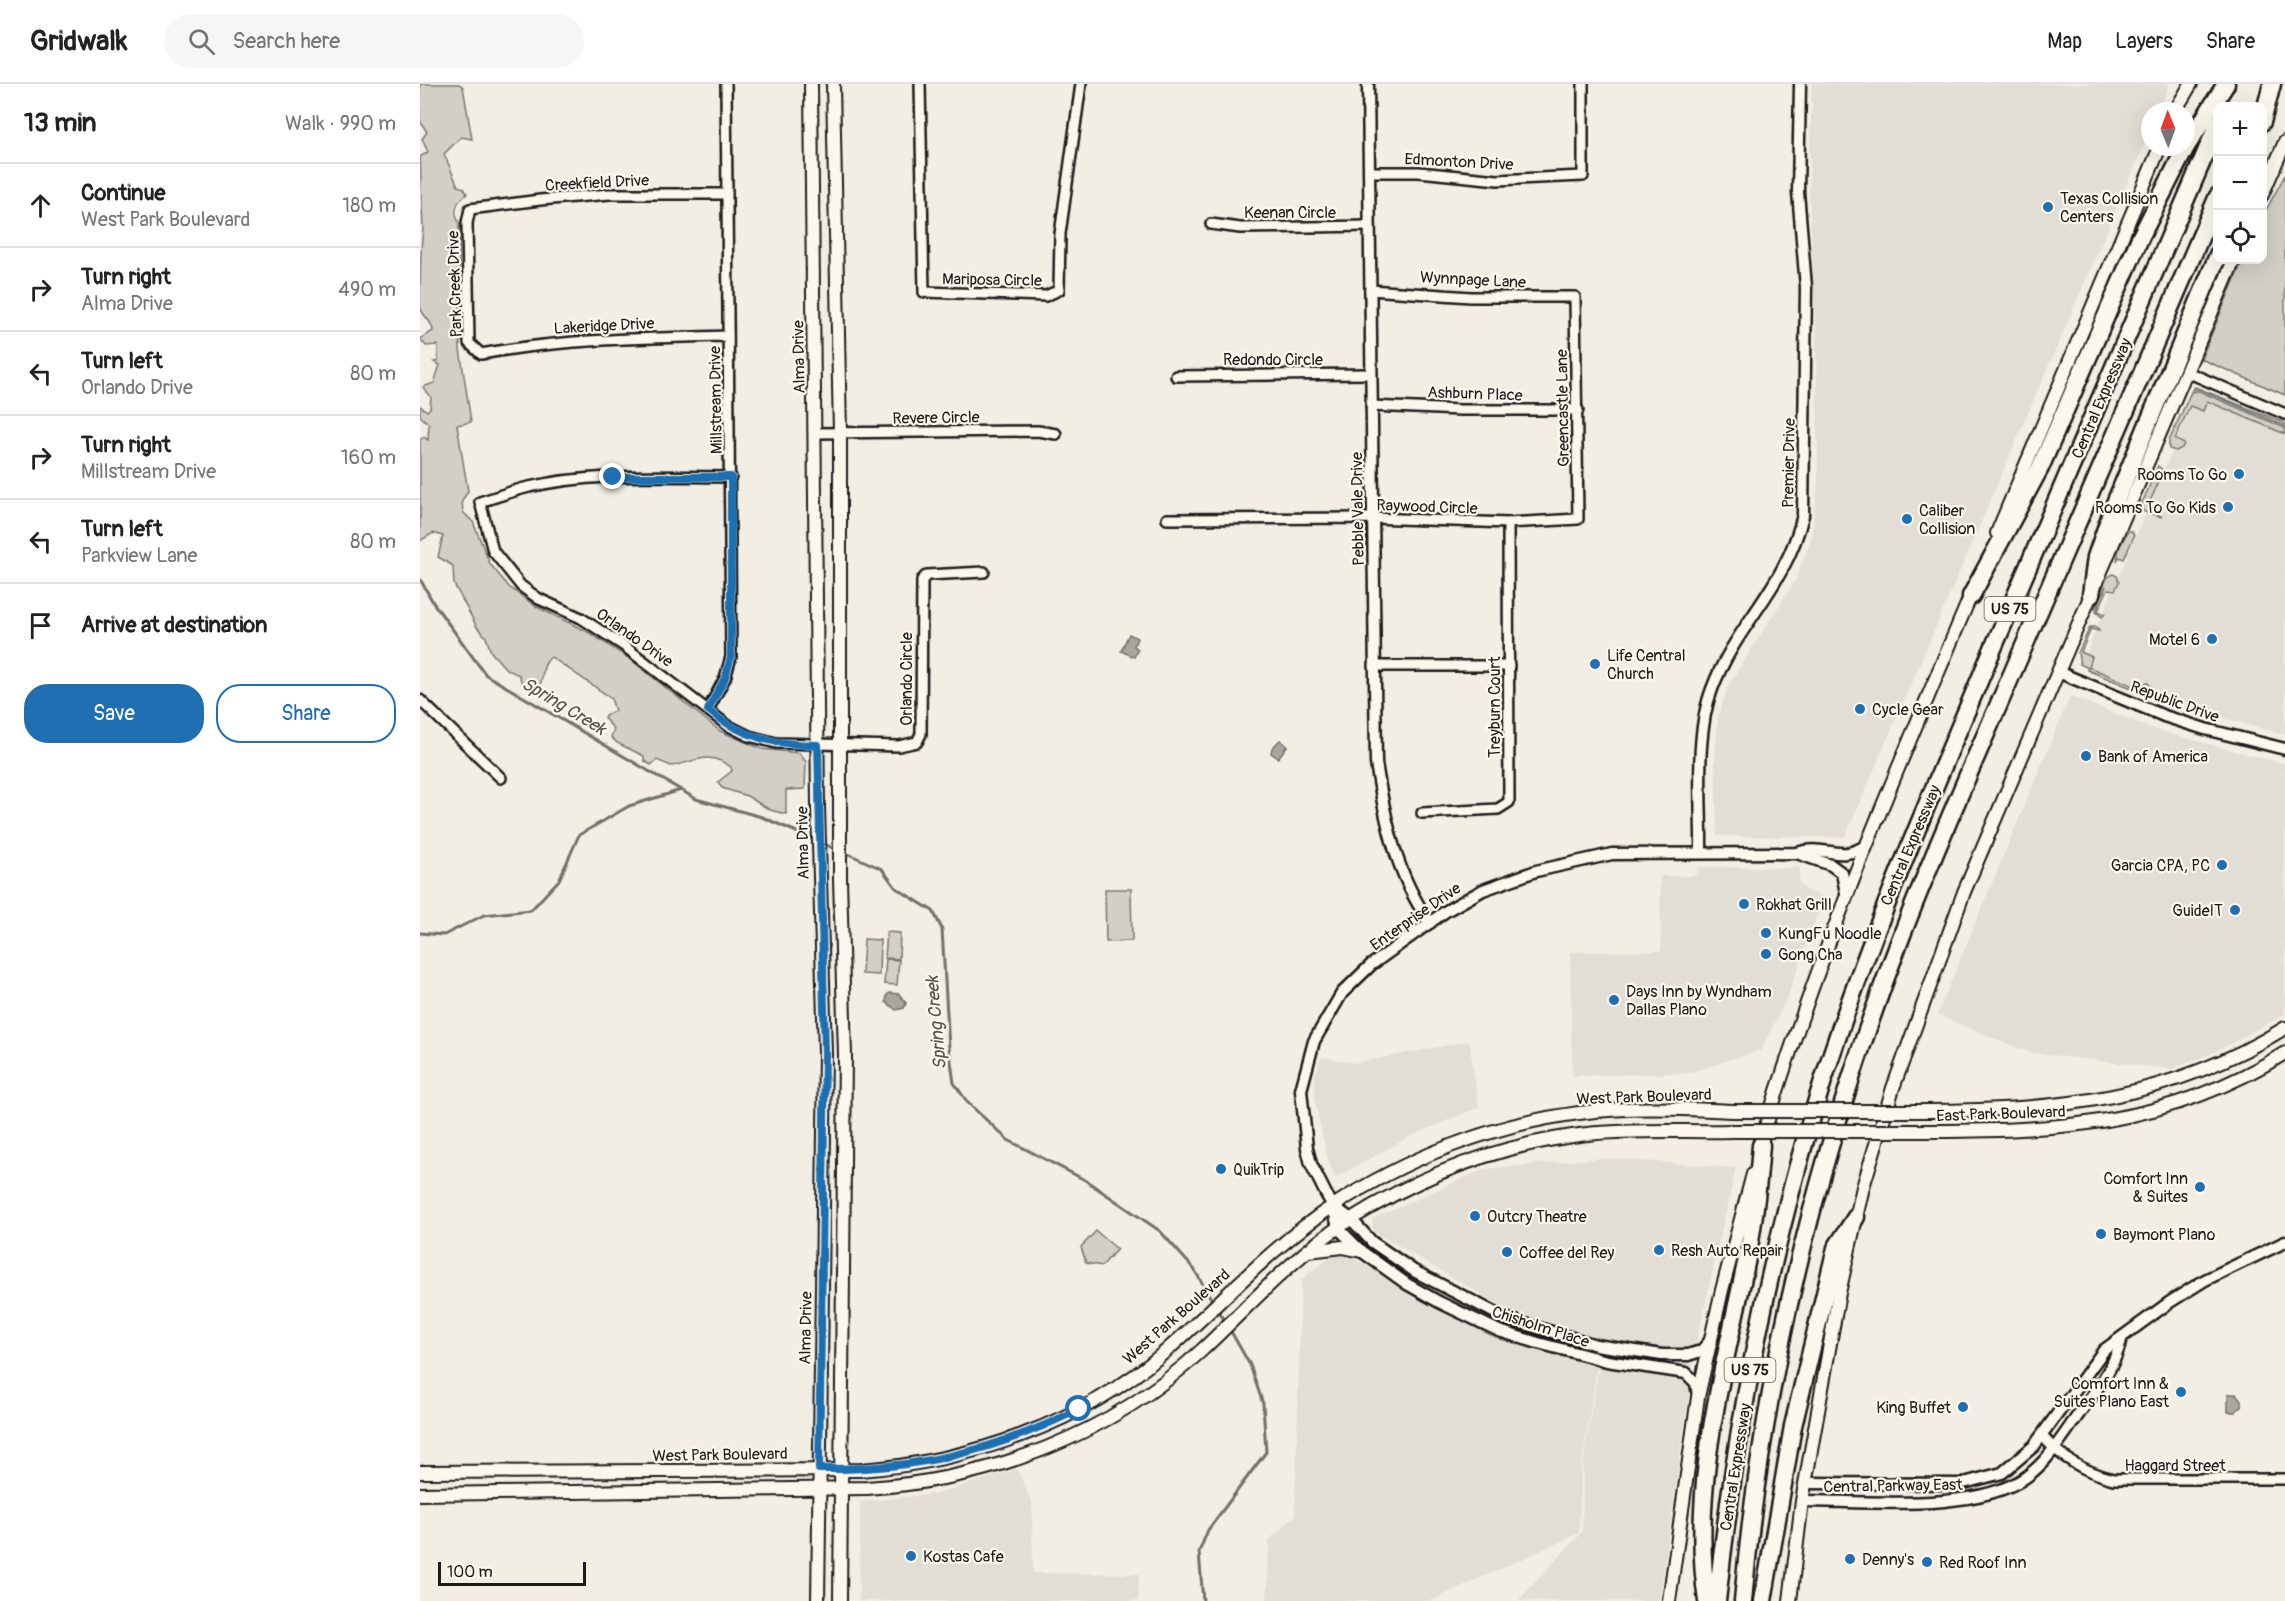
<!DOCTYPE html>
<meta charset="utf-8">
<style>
:root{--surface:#fff;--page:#f6f6f6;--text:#222;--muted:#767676;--line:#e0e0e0;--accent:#1f6fb2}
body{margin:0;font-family:Pangolin,sans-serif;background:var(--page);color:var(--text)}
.controls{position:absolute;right:18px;top:18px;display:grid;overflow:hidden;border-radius:12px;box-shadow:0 6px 24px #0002}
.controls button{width:54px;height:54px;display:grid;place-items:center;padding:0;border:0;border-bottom:2px solid var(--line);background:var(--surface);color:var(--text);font:30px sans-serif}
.compass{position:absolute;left:1721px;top:18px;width:54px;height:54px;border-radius:50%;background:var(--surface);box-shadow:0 6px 24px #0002;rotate:359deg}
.scale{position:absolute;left:18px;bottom:15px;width:148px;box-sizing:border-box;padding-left:6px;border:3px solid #1c1c1c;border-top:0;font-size:16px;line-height:21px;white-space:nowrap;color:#1c1c1c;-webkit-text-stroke:4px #fbf7ec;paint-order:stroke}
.stop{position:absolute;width:18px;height:18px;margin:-14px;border:4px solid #1f6fb2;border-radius:50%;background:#fff}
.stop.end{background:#1f6fb2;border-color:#fff;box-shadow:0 2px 6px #0008}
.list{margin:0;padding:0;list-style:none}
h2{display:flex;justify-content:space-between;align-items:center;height:78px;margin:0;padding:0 24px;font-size:26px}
h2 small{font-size:20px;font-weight:400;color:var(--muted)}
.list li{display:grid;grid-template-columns:39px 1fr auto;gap:18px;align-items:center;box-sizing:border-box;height:84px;padding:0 24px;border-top:2px solid var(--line)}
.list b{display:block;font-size:22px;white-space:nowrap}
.list p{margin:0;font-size:20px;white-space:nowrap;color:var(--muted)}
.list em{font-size:20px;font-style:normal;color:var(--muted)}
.actions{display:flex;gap:12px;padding:18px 24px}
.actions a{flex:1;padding:14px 0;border:2px solid var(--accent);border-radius:24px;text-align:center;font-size:21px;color:var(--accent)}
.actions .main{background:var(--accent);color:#fff}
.icon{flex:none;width:33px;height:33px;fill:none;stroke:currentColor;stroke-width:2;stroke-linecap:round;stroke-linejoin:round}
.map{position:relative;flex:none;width:1865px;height:1517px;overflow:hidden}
header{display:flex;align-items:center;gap:36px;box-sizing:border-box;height:84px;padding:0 30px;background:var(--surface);border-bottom:2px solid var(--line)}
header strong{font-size:28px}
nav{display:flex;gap:33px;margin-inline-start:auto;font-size:21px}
.search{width:420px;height:54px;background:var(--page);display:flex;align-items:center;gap:15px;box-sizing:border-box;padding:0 21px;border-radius:33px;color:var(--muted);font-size:22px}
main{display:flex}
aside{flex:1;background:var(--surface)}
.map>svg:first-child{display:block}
.built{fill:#e2ded5}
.green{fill:#d2cfc6;stroke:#777671;stroke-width:1.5}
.water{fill:#a9a6a0;stroke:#716f6b;stroke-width:1.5}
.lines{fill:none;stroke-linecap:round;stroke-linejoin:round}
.stream{stroke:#716f6b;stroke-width:3}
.minor-casing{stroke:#1c1c1c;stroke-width:14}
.tertiary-casing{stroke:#1c1c1c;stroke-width:15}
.secondary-casing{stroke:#1c1c1c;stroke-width:16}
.motorway-casing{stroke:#1c1c1c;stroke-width:21}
.minor{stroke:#fbf7ec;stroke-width:9}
.tertiary{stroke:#fbf7ec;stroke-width:10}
.secondary{stroke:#fbf7ec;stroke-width:12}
.motorway{stroke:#fbf7ec;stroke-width:16}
.secondary-bridge-casing{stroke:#1c1c1c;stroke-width:16;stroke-linecap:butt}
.secondary-bridge{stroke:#fbf7ec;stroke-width:12}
.route{stroke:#1f6fb2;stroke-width:8}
.poi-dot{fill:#1f6fb2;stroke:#fbf7ec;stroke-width:2}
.labels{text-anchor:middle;stroke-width:4.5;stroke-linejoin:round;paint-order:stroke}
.shield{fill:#fbf7ec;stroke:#5f5e5a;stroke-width:1.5}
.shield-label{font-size:15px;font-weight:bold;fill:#1c1c1c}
.street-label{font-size:16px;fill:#1c1c1c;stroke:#fbf7ec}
.poi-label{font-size:16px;fill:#1c1c1c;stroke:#fbf7ec;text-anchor:start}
.water-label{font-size:18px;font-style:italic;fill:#545351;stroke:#fbf7ec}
</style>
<header>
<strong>Gridwalk</strong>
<div class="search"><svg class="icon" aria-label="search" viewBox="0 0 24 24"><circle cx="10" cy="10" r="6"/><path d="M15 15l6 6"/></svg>Search here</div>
<nav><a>Map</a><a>Layers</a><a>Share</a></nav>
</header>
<main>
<aside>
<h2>13 min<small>Walk · 990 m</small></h2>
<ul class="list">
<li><svg class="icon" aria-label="ahead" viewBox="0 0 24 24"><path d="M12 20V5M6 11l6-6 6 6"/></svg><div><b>Continue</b><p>West Park Boulevard</p></div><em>180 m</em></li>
<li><svg class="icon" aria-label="right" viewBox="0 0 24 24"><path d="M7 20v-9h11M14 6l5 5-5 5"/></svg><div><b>Turn right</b><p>Alma Drive</p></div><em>490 m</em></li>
<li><svg class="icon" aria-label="left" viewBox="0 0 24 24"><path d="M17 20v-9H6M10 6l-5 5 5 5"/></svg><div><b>Turn left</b><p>Orlando Drive</p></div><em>80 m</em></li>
<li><svg class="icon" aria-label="right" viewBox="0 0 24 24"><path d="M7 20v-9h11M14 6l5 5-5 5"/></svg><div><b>Turn right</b><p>Millstream Drive</p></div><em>160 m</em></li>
<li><svg class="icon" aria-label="left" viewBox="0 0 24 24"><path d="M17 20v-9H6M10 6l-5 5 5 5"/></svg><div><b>Turn left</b><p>Parkview Lane</p></div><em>80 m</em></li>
<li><svg class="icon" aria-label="arrive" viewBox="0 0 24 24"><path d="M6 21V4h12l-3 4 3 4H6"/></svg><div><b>Arrive at destination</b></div></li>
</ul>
<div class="actions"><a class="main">Save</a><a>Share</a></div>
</aside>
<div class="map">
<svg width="1865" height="1517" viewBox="0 0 1865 1517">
<rect width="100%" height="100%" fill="#f2eee4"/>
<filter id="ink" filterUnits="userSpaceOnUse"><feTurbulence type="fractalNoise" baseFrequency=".0167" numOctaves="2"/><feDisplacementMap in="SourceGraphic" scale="12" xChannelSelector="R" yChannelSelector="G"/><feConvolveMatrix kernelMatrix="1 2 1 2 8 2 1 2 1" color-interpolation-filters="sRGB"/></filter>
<g filter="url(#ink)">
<g class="built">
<polygon points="1392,0 1750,0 1738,27 1730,27 1730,47 1425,753 1297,752 1295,679 1298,633 1308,602 1376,495 1391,456 1398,399 1396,247 1389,110"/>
<polygon points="1776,311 1865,346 1865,651 1777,627 1662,579"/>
<polygon points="1650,612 1739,647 1865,680 1865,930 1797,967 1752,985 1610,969 1517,931"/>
<polygon points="1277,783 1380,784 1379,798 1387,807 1404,813 1367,914 1341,966 1268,989 1152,992 1150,868 1241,867 1240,792 1276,792"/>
<polygon points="1049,957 1059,1023 991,1052 915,1094 906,1069 895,1017 895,992 901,973 935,979"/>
<polygon points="1183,1074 1316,1084 1276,1260 1239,1517 1098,1517 1162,1448 1163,1379 1183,1255 1088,1226 953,1147 952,1135 1064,1085"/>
<polygon points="920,1166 1043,1239 1177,1283 1161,1385 1159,1449 1010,1517 847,1517 849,1456 875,1432 881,1196"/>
<polygon points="597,1385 612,1419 613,1489 719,1490 718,1517 439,1517 440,1418 515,1410"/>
</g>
<g class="green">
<path d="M0 0H39L43 3 52 55 41 53 24 70 38 102 44 104 47 110C35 118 33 127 39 139L40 265 51 338 37 341 48 407 42 417 43 428 53 438 70 480 89 503 117 523 168 548 210 575 300 647 342 665 379 669 386 678 385 705 366 706V730L350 726 327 712 302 704 298 698 312 687 311 683C286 665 275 679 251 682L237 676 231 681 224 677V672L197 659 191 653 194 645 184 634 185 631 195 627 191 614 131 573C118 583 126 599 115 609L102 599 99 591 86 585 71 568 66 553 57 543 34 500 33 482 18 473 23 452 13 449 0 457V356L4 353 8 356 9 340 0 332V322L7 327 10 324 11 313 3 303 14 299 20 281 14 278 18 277V261L6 262 0 255 13 247C12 235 2 233 0 222 0 201 0 166 3 146L0 73 8 68 2 55 7 48 0 37Z"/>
<polygon points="1865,91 1865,311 1781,275 1823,176 1842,176 1843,132"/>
<polygon points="1775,303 1865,339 1865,342 1779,305 1772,306"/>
<polygon points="1779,307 1865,344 1865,350 1787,317 1783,327 1770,322 1755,355 1764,360 1762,364 1756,367 1749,365 1749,357 1771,308"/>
<polygon points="1738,382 1747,390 1743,388 1728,422 1742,433 1719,426"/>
<polygon points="1708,447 1712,447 1714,452 1704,475 1699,473 1697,477 1699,464"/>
<polygon points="1693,490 1697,492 1699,498 1695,506 1688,505 1678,527 1685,530 1682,533 1676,528 1686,502 1675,525 1675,522 1687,494"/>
<polygon points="1670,543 1676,543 1679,547 1671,545 1661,568 1672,573 1669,583 1721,605 1725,599 1728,599 1732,605 1729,611 1667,586 1668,584 1660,580 1658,569"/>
<polygon points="711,805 712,857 686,858 685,805"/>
<polygon points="467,848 480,849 479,875 465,874"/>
<polygon points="444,855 460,856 459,891 442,890"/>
<polygon points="466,875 479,876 477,901 464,900"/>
<polygon points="676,1147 697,1165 682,1182 666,1179 661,1163"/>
</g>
<g class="water">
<polygon points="709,550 717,554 714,562 718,565 714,573 701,567"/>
<polygon points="860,656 867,662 858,674 851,669 852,664"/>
<polygon points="470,909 479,910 486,919 484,924 476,926 466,918 467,911"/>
<polygon points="1808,1310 1816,1310 1821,1316 1821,1323 1815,1328 1808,1328"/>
</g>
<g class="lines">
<g class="stream">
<polyline points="0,495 14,520 66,591 276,715 342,733 395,756"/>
<polyline points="402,759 417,766"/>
<polyline points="424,768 462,785 476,804 513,827 522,845 529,964 534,999 548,1019 588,1056 665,1096 740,1147 774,1185 793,1218"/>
<polyline points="0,849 24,851 64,831 111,826 139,796 159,751 209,722 261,706"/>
<polyline points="797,1224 805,1239"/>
<polyline points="783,1517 779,1468 788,1446 846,1368 843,1320 830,1281 809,1244"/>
</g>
<g class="minor-casing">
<g id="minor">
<polyline points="500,0 504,208 626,212 639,206 640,150 661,0"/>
<polyline points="949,88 999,88 1078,96 1163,92 1163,0"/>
<path d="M307 110H190L120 116 50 125 47 139 49 259 61 270C144 255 225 254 308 252"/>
<polyline points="791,140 820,144 949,142"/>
<polyline points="1767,288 1865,330"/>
<polyline points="756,292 951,290"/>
<polyline points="951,322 1040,326 1158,326"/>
<polyline points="395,349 618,347 636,350"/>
<path d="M311 393C245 393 174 388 109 403 92 407 76 413 60 418L73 467 101 502 119 515 161 534 204 562 307 641 329 652 356 659 479 662 497 658 501 650 502 496 507 491 564 488"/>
<polyline points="747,435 952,434 1088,439 1158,435 1155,213 1051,213 950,206"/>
<polyline points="954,582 1089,582"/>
<polyline points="0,616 81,694"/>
<polyline points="288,626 305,594 311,573 306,0"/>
<polyline points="1002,729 1078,725 1089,718 1088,439"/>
<path d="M1622 1352C1643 1375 1663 1387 1693 1395H1865"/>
</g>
</g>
<g class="tertiary-casing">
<g id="tertiary">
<path d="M948 0 956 679C965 736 976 791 1010 839"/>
<polyline points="1638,588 1744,632 1785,645 1865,665"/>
<path d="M1281 769C1282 719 1274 652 1292 605 1316 540 1366 504 1383 431L1386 203 1378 108 1380 0"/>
<polyline points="1377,769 1411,781 1422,789 1426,809"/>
<polyline points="913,1122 918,1144 941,1167 987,1200 1019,1218 1079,1247 1118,1259 1187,1277 1266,1289 1276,1299 1278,1312"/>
<path d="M1289 1258 1281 1267 1268 1271H1242L1176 1261 1085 1234 994 1187 952 1158 931 1135 913 1122 906 1110 891 1080 887 1064 881 1006 894 957 922 909 951 881 1026 827 1063 806 1116 787 1192 770 1377 769C1404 759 1421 780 1446 761"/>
<polyline points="1385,1399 1540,1400 1582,1389 1614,1362 1684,1266 1750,1218 1785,1196 1865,1158"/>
<path d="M1382 1417C1444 1417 1556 1429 1606 1393 1627 1378 1641 1355 1656 1334 1673 1309 1694 1286 1701 1256"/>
</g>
</g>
<g class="secondary-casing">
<g id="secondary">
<polyline points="391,0 398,723 405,969 398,1517"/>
<polyline points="413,0 420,349 420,795 425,971 420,1517"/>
<polyline points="1755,27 1771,0"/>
<polyline points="1842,111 1865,58"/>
<polyline points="1577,449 1740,63"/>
<path d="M1507 1027C1640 1026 1748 1016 1865 944"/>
<path d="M1499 1047C1635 1047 1746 1043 1865 969"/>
<path d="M1342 1055C1399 866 1476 688 1553 506"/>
<polyline points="888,1167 923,1163 941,1167"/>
<path d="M0 1388 440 1386C550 1378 663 1339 746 1267 802 1218 851 1163 913 1122 986 1074 1073 1040 1159 1029 1211 1022 1264 1025 1316 1027"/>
<path d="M0 1410 447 1404C570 1396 691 1351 782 1266 830 1221 875 1170 931 1135 1003 1090 1083 1060 1167 1050 1215 1045 1265 1048 1313 1047"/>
<polyline points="1249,1517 1278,1313 1302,1206 1333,1090"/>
<polyline points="1370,1517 1382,1417 1419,1209 1443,1103 1473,1004 1544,808 1814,176"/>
</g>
</g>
<g class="motorway-casing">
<g id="motorway">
<polyline points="1842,38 1852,0"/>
<polyline points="1766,63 1806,0"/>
<polyline points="1671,511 1676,473 1693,424 1798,171"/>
<polyline points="1551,512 1620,384 1720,154 1766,63"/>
<path d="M1287 1517C1270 1403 1303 1290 1326 1179 1334 1140 1338 1101 1341 1061"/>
<path d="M1297 1517C1315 1347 1347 1179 1397 1016 1444 863 1509 716 1571 569 1647 393 1722 217 1798 40"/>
<path d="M1323 1517C1342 1292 1399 1067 1480 856 1520 751 1567 649 1611 546 1674 401 1736 257 1798 112"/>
<polyline points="1343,1517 1373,1342 1416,1164 1436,1133"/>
</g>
</g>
<use href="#minor" class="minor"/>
<use href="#tertiary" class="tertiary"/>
<use href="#secondary" class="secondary"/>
<use href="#motorway" class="motorway"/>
<g class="secondary-bridge-casing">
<g id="secondary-bridge">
<polyline points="1316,1027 1507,1027"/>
<polyline points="1313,1047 1499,1047"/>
</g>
</g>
<use href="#secondary-bridge" class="secondary-bridge"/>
</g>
</g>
<g class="lines" filter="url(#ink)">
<path class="route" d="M193 393H311V573L305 594 288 626C321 653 356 661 398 661L405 969 399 1385C494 1386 574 1368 659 1325"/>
</g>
<g class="poi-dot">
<circle cx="1628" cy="123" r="6"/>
<circle cx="1819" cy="390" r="6"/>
<circle cx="1808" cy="423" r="6"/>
<circle cx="1487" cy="435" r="6"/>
<circle cx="1792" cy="555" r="6"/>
<circle cx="1175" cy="580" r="6"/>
<circle cx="1440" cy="625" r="6"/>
<circle cx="1666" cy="672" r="6"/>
<circle cx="1802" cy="781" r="6"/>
<circle cx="1324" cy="820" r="6"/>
<circle cx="1815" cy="826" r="6"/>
<circle cx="1346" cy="849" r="6"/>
<circle cx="1346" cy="870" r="6"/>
<circle cx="1194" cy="916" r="6"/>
<circle cx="801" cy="1085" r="6"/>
<circle cx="1780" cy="1103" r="6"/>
<circle cx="1055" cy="1132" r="6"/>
<circle cx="1681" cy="1150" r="6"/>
<circle cx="1239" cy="1166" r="6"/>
<circle cx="1087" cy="1168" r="6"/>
<circle cx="1761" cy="1308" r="6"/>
<circle cx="1543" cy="1323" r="6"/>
<circle cx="491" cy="1472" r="6"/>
<circle cx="1430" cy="1475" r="6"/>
<circle cx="1507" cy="1478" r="6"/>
</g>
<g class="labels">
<g class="shield">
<rect x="1564.5" y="513" width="51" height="24" rx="4.5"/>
<rect x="1304.5" y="1274" width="51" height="24" rx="4.5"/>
</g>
<g class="shield-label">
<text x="1590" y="530">US 75</text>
<text x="1330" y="1291">US 75</text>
</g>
<g class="street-label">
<text transform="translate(1039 77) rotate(3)" y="6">Edmonton Drive</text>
<text transform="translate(177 98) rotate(-3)" y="6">Creekfield Drive</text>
<text x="870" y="134">Keenan Circle</text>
<text transform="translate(572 195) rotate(1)" y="6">Mariposa Circle</text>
<text transform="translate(1053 195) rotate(3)" y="6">Wynnpage Lane</text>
<text transform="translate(34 200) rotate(-92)" y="6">Park Creek Drive</text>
<text transform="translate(184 241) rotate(-3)" y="6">Lakeridge Drive</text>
<text transform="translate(378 273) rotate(-91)" y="6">Alma Drive</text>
<text x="853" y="281">Redondo Circle</text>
<text transform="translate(1055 309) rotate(2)" y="6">Ashburn Place</text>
<text transform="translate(1681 314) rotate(-67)" y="6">Central Expressway</text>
<text transform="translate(295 316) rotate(-91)" y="6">Millstream Drive</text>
<text transform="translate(1142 324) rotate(-91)" y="6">Greencastle Lane</text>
<text transform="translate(516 333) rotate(-1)" y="6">Revere Circle</text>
<text transform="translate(1368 379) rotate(-89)" y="6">Premier Drive</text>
<text transform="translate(1007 422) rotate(2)" y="6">Raywood Circle</text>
<text transform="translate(937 425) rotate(-91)" y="6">Pebble Vale Drive</text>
<text transform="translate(215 553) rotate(35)" y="6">Orlando Drive</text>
<text transform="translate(486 595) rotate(-90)" y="6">Orlando Circle</text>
<text transform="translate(1755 617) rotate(20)" y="6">Republic Drive</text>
<text transform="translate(1074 623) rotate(-90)" y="6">Treyburn Court</text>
<text transform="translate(382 759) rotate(-91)" y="6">Alma Drive</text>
<text transform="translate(1490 761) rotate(-67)" y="6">Central Expressway</text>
<text transform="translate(995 832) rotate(-35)" y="6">Enterprise Drive</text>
<text transform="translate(1224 1012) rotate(-2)" y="6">West Park Boulevard</text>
<text transform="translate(1581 1029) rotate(-2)" y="6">East Park Boulevard</text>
<text transform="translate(756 1232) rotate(-41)" y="6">West Park Boulevard</text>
<text transform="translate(1121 1242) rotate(18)" y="6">Chisholm Place</text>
<text transform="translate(385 1244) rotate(-89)" y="6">Alma Drive</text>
<text transform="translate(300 1370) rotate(-1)" y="6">West Park Boulevard</text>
<text x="1755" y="1387">Haggard Street</text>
<text transform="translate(1315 1383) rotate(-81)" y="6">Central Expressway</text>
<text transform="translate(1473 1401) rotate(-1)" y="6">Central Parkway East</text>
</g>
<g class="poi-label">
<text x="1640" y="120">Texas Collision<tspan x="1640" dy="18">Centers</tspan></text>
<text x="1807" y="396" text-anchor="end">Rooms To Go</text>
<text x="1796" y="429" text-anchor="end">Rooms To Go Kids</text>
<text x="1499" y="432">Caliber<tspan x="1499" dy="18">Collision</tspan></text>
<text x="1780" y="561" text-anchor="end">Motel 6</text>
<text x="1187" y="577">Life Central<tspan x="1187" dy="18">Church</tspan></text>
<text x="1452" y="631">Cycle Gear</text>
<text x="1678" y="678">Bank of America</text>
<text x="1790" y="787" text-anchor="end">Garcia CPA, PC</text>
<text x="1336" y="826">Rokhat Grill</text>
<text x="1803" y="832" text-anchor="end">GuideIT</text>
<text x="1358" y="855">KungFu Noodle</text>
<text x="1358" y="876">Gong Cha</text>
<text x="1206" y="913">Days Inn by Wyndham<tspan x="1206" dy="18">Dallas Plano</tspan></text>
<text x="813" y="1091">QuikTrip</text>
<text x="1768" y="1100" text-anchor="end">Comfort Inn<tspan x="1768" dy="18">&amp; Suites</tspan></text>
<text x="1067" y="1138">Outcry Theatre</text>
<text x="1693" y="1156">Baymont Plano</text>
<text x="1251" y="1172">Resh Auto Repair</text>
<text x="1099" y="1174">Coffee del Rey</text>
<text x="1749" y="1305" text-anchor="end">Comfort Inn &amp;<tspan x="1749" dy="18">Suites Plano East</tspan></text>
<text x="1531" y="1329" text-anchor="end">King Buffet</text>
<text x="503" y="1478">Kostas Cafe</text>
<text x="1442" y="1481">Denny's</text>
<text x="1519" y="1484">Red Roof Inn</text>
</g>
<g class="water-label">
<text transform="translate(144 622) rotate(31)" y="6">Spring Creek</text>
<text transform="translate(516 939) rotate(-95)" y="6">Spring Creek</text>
</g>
</g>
</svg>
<div class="controls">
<button>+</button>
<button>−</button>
<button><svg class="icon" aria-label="locate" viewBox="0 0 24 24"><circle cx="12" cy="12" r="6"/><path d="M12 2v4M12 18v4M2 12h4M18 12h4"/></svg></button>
</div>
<svg class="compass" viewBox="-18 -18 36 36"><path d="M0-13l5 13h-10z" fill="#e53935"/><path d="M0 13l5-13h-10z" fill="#767676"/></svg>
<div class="scale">100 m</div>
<div class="stop" style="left:659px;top:1325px"></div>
<div class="stop end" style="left:193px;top:393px"></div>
</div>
</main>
